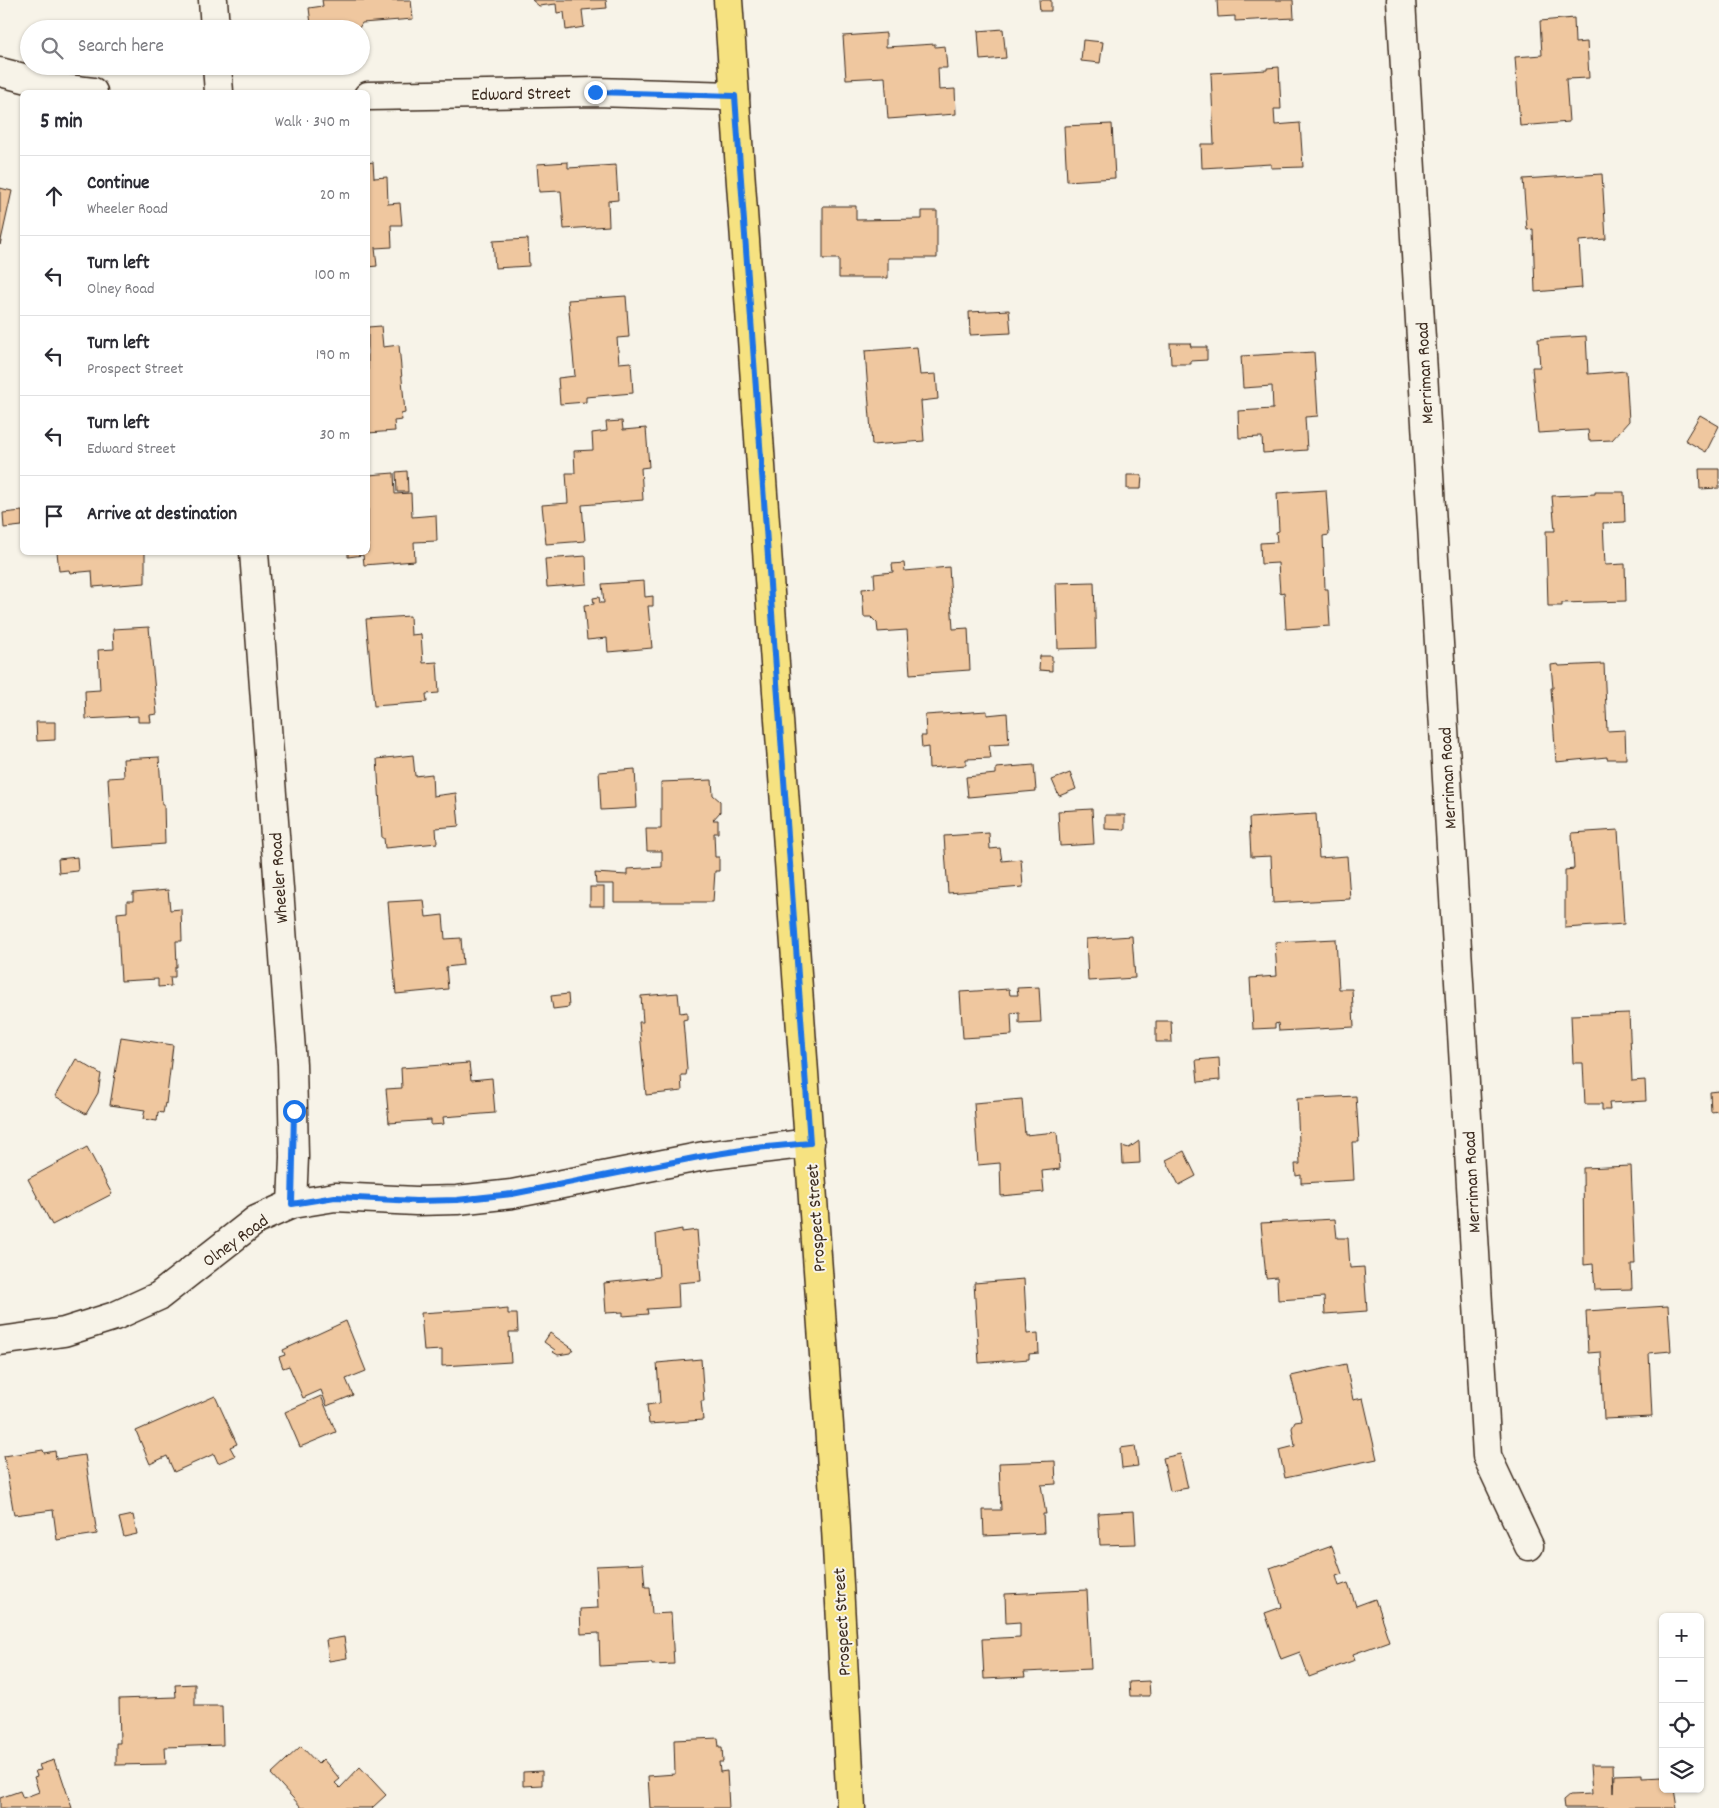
<!DOCTYPE html>
<meta charset="utf-8">
<style>
:root{--surface:#fff;--page:#f2f2f3;--text:#2b2b33;--muted:#7c7c81;--line:#e1e1e2}
body{margin:0;font-family:Dekko,sans-serif;background:var(--page);color:var(--text)}
.controls{position:absolute;right:15px;bottom:15px;display:grid;overflow:hidden;border-radius:8px;box-shadow:0 1px 4px #0004}
.controls button{width:45px;height:45px;display:grid;place-items:center;padding:0;border:0;border-bottom:1px solid var(--line);background:var(--surface);color:var(--text);font:25px sans-serif}
.stop{position:absolute;width:15px;height:15px;margin:-11px;border:4px solid #1a73e8;border-radius:50%;background:#fff}
.stop.end{background:#1a73e8;border-color:#fff;box-shadow:0 1px 5px #0008}
.list{margin:0;padding:0;list-style:none}
h2{display:flex;justify-content:space-between;align-items:center;height:65px;margin:0;padding:0 20px;font-size:21px}
h2 small{font-size:16px;font-weight:400;color:var(--muted)}
.list li{display:grid;grid-template-columns:32px 1fr auto;gap:15px;align-items:center;box-sizing:border-box;height:80px;padding:0 20px;border-top:1px solid var(--line)}
.list b{display:block;font-size:19px;white-space:nowrap}
.list p{margin:0;font-size:16px;white-space:nowrap;color:var(--muted)}
.list em{font-size:16px;font-style:normal;color:var(--muted)}
.icon{flex:none;width:28px;height:28px;fill:none;stroke:currentColor;stroke-width:2;stroke-linecap:round;stroke-linejoin:round}
.map{position:relative;flex:none;width:1719px;height:1808px;overflow:hidden}
.search{position:absolute;background:var(--surface);box-shadow:0 1px 4px #0004;left:20px;top:20px;width:350px;height:55px;display:flex;align-items:center;gap:12px;box-sizing:border-box;padding:0 18px;border-radius:28px;color:var(--muted);font-size:19px}
.panel{position:absolute;background:var(--surface);box-shadow:0 1px 4px #0004;left:20px;top:90px;width:350px;height:465px;border-radius:8px}
.map>svg:first-child{display:block}
.building{fill:#efc79f;stroke:#3b2a1e}
.lines{fill:none;stroke-linecap:round;stroke-linejoin:round}
.minor-casing{stroke:#3b2a1e;stroke-width:31}
.major-casing{stroke:#3b2a1e;stroke-width:31}
.minor{stroke:#f7f3e8;stroke-width:28}
.major{stroke:#f6e281;stroke-width:28}
.route{stroke:#1a73e8;stroke-width:6}
.labels{text-anchor:middle;stroke-width:4;stroke-linejoin:round;paint-order:stroke}
.street-label{font-size:18px;fill:#3b2a1e;stroke:#f7f3e8}
</style>
<div class="map">
<svg width="1719" height="1808" viewBox="0 0 1719 1808">
<rect width="100%" height="100%" fill="#f7f3e8"/>
<filter id="ink" filterUnits="userSpaceOnUse"><feTurbulence type="fractalNoise" baseFrequency=".02" numOctaves="2"/><feDisplacementMap in="SourceGraphic" scale="10" xChannelSelector="R" yChannelSelector="G"/><feConvolveMatrix kernelMatrix="1 2 1 2 8 2 1 2 1" color-interpolation-filters="sRGB"/></filter>
<g filter="url(#ink)">
<g class="building">
<polygon points="322,0 411,0 413,19 362,23 359,28 354,29 352,26 324,26 324,22 311,24 309,8 323,6"/>
<polygon points="532,0 606,0 607,8 582,10 584,27 566,30 564,12 557,13 556,4 539,6"/>
<polygon points="1039,0 1051,0 1051,11 1040,11"/>
<polygon points="1217,0 1293,0 1294,18 1235,21 1235,16 1218,17"/>
<polygon points="1574,18 1575,43 1587,42 1589,78 1566,79 1569,122 1520,126 1515,57 1542,55 1540,21"/>
<polygon points="1003,29 1006,58 980,60 978,31"/>
<polygon points="886,33 886,47 935,44 935,47 945,46 947,68 938,68 939,90 955,89 956,114 888,119 885,77 846,79 843,36"/>
<polygon points="1083,40 1103,42 1100,63 1081,61"/>
<polygon points="1279,67 1281,109 1274,109 1275,125 1300,123 1303,167 1271,168 1271,164 1202,168 1201,144 1214,144 1211,73 1267,70 1267,68"/>
<polygon points="1112,124 1115,178 1067,181 1064,126"/>
<polygon points="373,162 374,178 387,177 388,204 400,203 402,225 391,225 392,247 375,248 377,266 368,267 368,163"/>
<polygon points="568,162 568,168 616,165 618,200 608,201 609,226 564,229 561,191 539,192 537,164"/>
<polygon points="1602,174 1606,239 1579,241 1582,288 1535,292 1533,229 1527,230 1523,179"/>
<polygon points="0,188 12,191 0,245"/>
<polygon points="823,206 856,206 856,220 922,219 922,211 937,211 937,258 888,258 888,278 839,278 839,259 823,259"/>
<polygon points="528,239 529,266 495,268 493,241"/>
<polygon points="626,296 629,337 617,338 619,363 631,362 633,393 586,397 586,402 560,404 558,378 575,376 568,300"/>
<polygon points="1009,310 1011,333 970,335 969,312"/>
<polygon points="381,326 383,347 399,345 405,413 401,414 402,420 394,421 395,431 368,433 368,327"/>
<polygon points="1586,336 1588,374 1626,371 1629,421 1612,440 1589,441 1588,430 1538,433 1532,367 1540,367 1538,339"/>
<polygon points="1170,343 1190,343 1191,347 1207,347 1207,360 1191,361 1191,364 1171,364"/>
<polygon points="917,347 920,375 936,374 938,399 921,401 924,441 872,445 865,351"/>
<polygon points="1314,352 1318,416 1305,417 1307,450 1263,453 1262,437 1239,438 1238,411 1273,409 1272,386 1243,388 1241,356"/>
<polygon points="1700,415 1719,426 1706,452 1685,440"/>
<polygon points="622,421 623,430 646,428 649,467 641,468 643,500 582,505 585,541 546,544 542,505 568,503 566,473 575,473 574,451 593,450 592,433 607,431 606,422"/>
<polygon points="1699,469 1719,469 1719,488 1700,489"/>
<polygon points="407,471 408,492 397,492 396,472"/>
<polygon points="394,473 395,494 411,493 412,517 436,515 437,541 414,542 415,561 364,565 363,555 348,557 348,552 368,552 368,475"/>
<polygon points="1127,475 1142,475 1141,489 1127,489"/>
<polygon points="1326,490 1329,535 1323,536 1325,589 1328,589 1330,626 1286,629 1284,592 1280,593 1278,563 1261,564 1260,543 1277,542 1276,532 1279,531 1277,493"/>
<polygon points="1595,492 1624,492 1625,522 1603,523 1605,565 1625,564 1626,601 1562,603 1562,606 1548,606 1546,531 1555,531 1552,496 1595,494"/>
<polygon points="22,511 22,526 4,528 3,513"/>
<polygon points="57,552 145,552 145,583 93,587 92,571 70,573 69,570 59,571"/>
<polygon points="586,556 587,584 547,587 545,559"/>
<polygon points="904,563 905,571 949,567 953,629 968,628 970,670 910,674 907,630 878,632 877,623 871,617 864,617 862,589 875,588 874,574 893,572 892,564"/>
<polygon points="644,581 645,597 653,596 653,606 648,606 652,648 608,652 607,638 587,640 584,605 594,604 593,598 599,597 600,603 604,603 602,584"/>
<polygon points="1094,582 1096,648 1058,649 1056,583"/>
<polygon points="410,616 411,635 421,634 423,663 437,662 439,693 426,694 427,702 374,706 366,619"/>
<polygon points="149,627 157,714 150,715 151,722 138,722 138,716 86,719 85,691 100,690 98,650 114,649 113,629"/>
<polygon points="1040,656 1052,656 1052,671 1039,670"/>
<polygon points="1558,664 1559,666 1604,664 1607,731 1625,730 1626,759 1607,759 1607,757 1556,762 1551,688 1553,688 1551,665"/>
<polygon points="987,711 987,715 1007,713 1009,744 989,745 991,758 966,759 966,765 929,768 928,747 922,748 921,736 926,736 925,715"/>
<polygon points="36,722 55,722 55,740 37,741"/>
<polygon points="413,755 415,776 432,774 433,796 456,793 459,826 436,828 437,843 385,848 384,838 382,838 377,759"/>
<polygon points="159,757 162,804 164,804 165,844 112,848 108,778 124,777 123,759"/>
<polygon points="1034,765 1036,791 968,797 966,777 996,774 996,768"/>
<polygon points="635,769 637,808 601,810 599,772"/>
<polygon points="1070,773 1076,789 1059,796 1052,780"/>
<polygon points="712,780 713,795 720,801 720,812 713,820 718,820 718,833 714,833 715,857 719,857 719,871 715,871 713,902 614,902 614,884 596,884 595,873 627,875 627,869 662,867 662,851 647,851 646,829 661,829 661,782"/>
<polygon points="1092,809 1094,844 1060,846 1058,811"/>
<polygon points="1316,814 1319,858 1347,856 1350,899 1273,903 1271,856 1251,857 1249,818"/>
<polygon points="1105,815 1125,815 1125,830 1105,829"/>
<polygon points="1618,830 1624,924 1565,928 1565,870 1574,869 1572,833"/>
<polygon points="989,833 990,849 1000,848 1002,861 1021,859 1023,887 948,893 944,836"/>
<polygon points="77,857 78,871 59,873 58,859"/>
<rect x="590" y="887" width="14" height="19"/>
<polygon points="168,890 170,910 181,909 182,941 176,941 177,967 175,967 175,977 170,977 171,986 158,987 158,979 121,981 117,913 127,912 127,901 133,901 133,893"/>
<polygon points="424,900 426,917 443,915 445,939 461,938 463,965 446,967 448,989 396,994 388,902"/>
<polygon points="1132,936 1135,978 1088,981 1086,939"/>
<polygon points="1336,939 1339,989 1352,989 1354,1027 1279,1031 1278,1023 1275,1024 1275,1028 1253,1029 1250,978 1277,976 1275,942"/>
<polygon points="1039,987 1041,1022 1019,1023 1019,1012 1011,1013 1012,1035 963,1038 960,992 1009,989 1010,995 1018,995 1017,988"/>
<polygon points="678,993 680,1013 687,1012 687,1019 683,1020 687,1069 686,1075 681,1075 682,1091 646,1095 639,1022 643,1022 641,996"/>
<polygon points="568,994 569,1007 553,1009 551,996"/>
<polygon points="1629,1013 1632,1081 1645,1080 1646,1101 1609,1103 1610,1110 1602,1110 1602,1104 1585,1104 1583,1063 1573,1063 1571,1015"/>
<polygon points="1156,1021 1171,1021 1172,1042 1156,1042"/>
<polygon points="121,1037 173,1045 166,1104 165,1103 163,1113 158,1112 157,1121 143,1119 145,1110 110,1105"/>
<polygon points="1219,1058 1220,1080 1198,1082 1196,1060"/>
<polygon points="76,1059 101,1074 98,1093 86,1114 55,1096"/>
<polygon points="469,1063 471,1080 492,1078 495,1113 443,1117 444,1124 431,1125 431,1120 389,1123 386,1089 402,1088 401,1068"/>
<polygon points="1719,1091 1719,1111 1711,1112 1710,1092"/>
<polygon points="1356,1096 1359,1142 1352,1142 1354,1180 1301,1183 1301,1175 1296,1176 1295,1164 1300,1164 1297,1099"/>
<polygon points="1022,1099 1025,1135 1057,1132 1060,1169 1042,1171 1044,1192 1001,1196 1000,1163 978,1165 974,1103"/>
<polygon points="1139,1141 1140,1163 1123,1164 1122,1146 1129,1148"/>
<polygon points="87,1147 112,1194 52,1225 28,1179"/>
<polygon points="1184,1151 1196,1176 1179,1185 1166,1160"/>
<polygon points="1631,1166 1635,1264 1631,1264 1632,1289 1595,1290 1593,1264 1584,1265 1583,1168"/>
<polygon points="1335,1219 1337,1238 1348,1238 1350,1268 1364,1267 1367,1311 1325,1314 1324,1297 1278,1300 1277,1277 1266,1278 1261,1223"/>
<polygon points="682,1229 682,1232 697,1230 701,1281 678,1283 679,1307 647,1309 648,1314 623,1316 623,1312 606,1313 604,1283 659,1277 656,1234"/>
<polygon points="1024,1279 1027,1334 1038,1333 1039,1353 1029,1354 1029,1359 979,1363 974,1283"/>
<polygon points="1668,1306 1671,1351 1649,1353 1652,1417 1604,1419 1601,1352 1588,1353 1586,1311"/>
<polygon points="498,1308 498,1310 508,1309 508,1314 517,1314 518,1332 509,1332 511,1362 442,1366 442,1350 424,1351 421,1313"/>
<polygon points="346,1321 366,1371 346,1379 353,1395 327,1406 321,1390 303,1398 289,1366 283,1368 279,1357 285,1355 283,1350"/>
<polygon points="550,1333 573,1349 570,1353 558,1355 553,1352 555,1350 544,1342"/>
<polygon points="701,1359 704,1401 701,1401 703,1420 649,1424 647,1405 660,1403 657,1363"/>
<polygon points="1346,1364 1353,1400 1363,1398 1377,1459 1285,1478 1279,1450 1295,1446 1292,1428 1295,1422 1302,1421 1291,1376"/>
<polygon points="215,1396 237,1444 230,1447 235,1456 218,1463 214,1454 174,1472 167,1456 150,1464 136,1431"/>
<polygon points="321,1396 336,1432 300,1447 285,1412"/>
<polygon points="1135,1446 1138,1466 1122,1468 1120,1448"/>
<polygon points="43,1450 44,1453 55,1451 56,1459 85,1455 97,1534 57,1540 53,1510 14,1515 4,1456"/>
<polygon points="1180,1454 1188,1488 1170,1491 1163,1458"/>
<polygon points="1055,1461 1056,1484 1041,1485 1046,1514 1043,1514 1044,1533 984,1536 983,1510 1001,1510 999,1463"/>
<polygon points="1134,1511 1136,1544 1100,1545 1098,1513"/>
<polygon points="133,1515 137,1534 124,1537 119,1518"/>
<polygon points="1332,1546 1342,1574 1336,1576 1339,1586 1348,1583 1356,1606 1375,1599 1389,1641 1353,1654 1355,1660 1309,1677 1300,1652 1281,1659 1265,1613 1282,1607 1270,1568"/>
<polygon points="643,1564 645,1587 650,1587 652,1614 671,1613 674,1664 652,1665 652,1663 600,1666 599,1633 581,1634 580,1609 598,1608 596,1566"/>
<polygon points="1087,1590 1091,1669 1024,1672 1025,1677 984,1679 982,1639 1020,1637 1020,1622 1006,1623 1005,1594"/>
<polygon points="344,1637 347,1658 329,1661 326,1640"/>
<polygon points="1149,1681 1150,1696 1130,1696 1129,1682"/>
<polygon points="195,1684 195,1706 222,1706 223,1745 165,1747 166,1764 116,1765 116,1743 120,1743 119,1699 176,1697 175,1685"/>
<polygon points="718,1738 719,1747 722,1747 723,1762 719,1762 720,1772 727,1771 729,1808 650,1808 648,1776 675,1774 674,1740"/>
<polygon points="301,1746 318,1764 323,1759 340,1779 335,1783 340,1788 360,1767 386,1795 372,1808 302,1808 271,1774"/>
<polygon points="54,1760 57,1769 59,1769 72,1808 0,1808 0,1798 20,1791 23,1798 39,1792 34,1777 37,1776 35,1771 41,1770 39,1765"/>
<polygon points="1590,1765 1613,1765 1614,1793 1615,1775 1642,1774 1642,1778 1663,1777 1663,1789 1674,1789 1677,1808 1564,1808 1563,1801 1570,1795 1592,1794"/>
<polygon points="542,1771 542,1785 523,1786 523,1772"/>
</g>
<g class="lines">
<g class="minor-casing">
<g id="minor">
<polyline points="213,0 215,29"/>
<polyline points="1401,0 1487,1456 1529,1546"/>
<polyline points="217,66 219,92"/>
<polyline points="0,72 67,89 93,92"/>
<polyline points="368,96 595,92 735,96"/>
<polyline points="254,552 292,1064 294,1157 292,1204"/>
<polyline points="0,1341 64,1332 115,1316 159,1296 256,1220 292,1204 335,1197 416,1201 457,1200 512,1194 704,1156 810,1143"/>
</g>
</g>
<g class="major-casing">
<polyline id="major" points="728,0 835,1510 851,1808"/>
</g>
<use href="#minor" class="minor"/>
<use href="#major" class="major"/>
</g>
</g>
<g class="lines" filter="url(#ink)">
<polyline class="route" points="294,1111 292,1204 335,1197 416,1201 457,1200 512,1194 704,1156 755,1148 810,1143 735,96 595,92"/>
</g>
<g class="labels">
<g class="street-label">
<text transform="translate(521 93) rotate(-1)" y="6">Edward Street</text>
<text transform="translate(1424 373) rotate(-93)" y="6">Merriman Road</text>
<text transform="translate(1447 778) rotate(-93)" y="6">Merriman Road</text>
<text transform="translate(278 878) rotate(-94)" y="6">Wheeler Road</text>
<text transform="translate(1471 1182) rotate(-93)" y="6">Merriman Road</text>
<text transform="translate(815 1218) rotate(-94)" y="6">Prospect Street</text>
<text transform="translate(235 1240) rotate(-36)" y="6">Olney Road</text>
<text transform="translate(841 1622) rotate(-93)" y="6">Prospect Street</text>
</g>
</g>
</svg>
<div class="controls">
<button>+</button>
<button>−</button>
<button><svg class="icon" aria-label="locate" viewBox="0 0 24 24"><circle cx="12" cy="12" r="6"/><path d="M12 2v4M12 18v4M2 12h4M18 12h4"/></svg></button>
<button><svg class="icon" aria-label="layers" viewBox="0 0 24 24"><path d="M12 4l9 5-9 5-9-5zM3 14l9 5 9-5"/></svg></button>
</div>
<div class="stop" style="left:294px;top:1111px"></div>
<div class="stop end" style="left:595px;top:92px"></div>
<div class="search"><svg class="icon" aria-label="search" viewBox="0 0 24 24"><circle cx="10" cy="10" r="6"/><path d="M15 15l6 6"/></svg>Search here</div>
<section class="panel">
<h2>5 min<small>Walk · 340 m</small></h2>
<ul class="list">
<li><svg class="icon" aria-label="ahead" viewBox="0 0 24 24"><path d="M12 20V5M6 11l6-6 6 6"/></svg><div><b>Continue</b><p>Wheeler Road</p></div><em>20 m</em></li>
<li><svg class="icon" aria-label="left" viewBox="0 0 24 24"><path d="M17 20v-9H6M10 6l-5 5 5 5"/></svg><div><b>Turn left</b><p>Olney Road</p></div><em>100 m</em></li>
<li><svg class="icon" aria-label="left" viewBox="0 0 24 24"><path d="M17 20v-9H6M10 6l-5 5 5 5"/></svg><div><b>Turn left</b><p>Prospect Street</p></div><em>190 m</em></li>
<li><svg class="icon" aria-label="left" viewBox="0 0 24 24"><path d="M17 20v-9H6M10 6l-5 5 5 5"/></svg><div><b>Turn left</b><p>Edward Street</p></div><em>30 m</em></li>
<li><svg class="icon" aria-label="arrive" viewBox="0 0 24 24"><path d="M6 21V4h12l-3 4 3 4H6"/></svg><div><b>Arrive at destination</b></div></li>
</ul>
</section>
</div>
